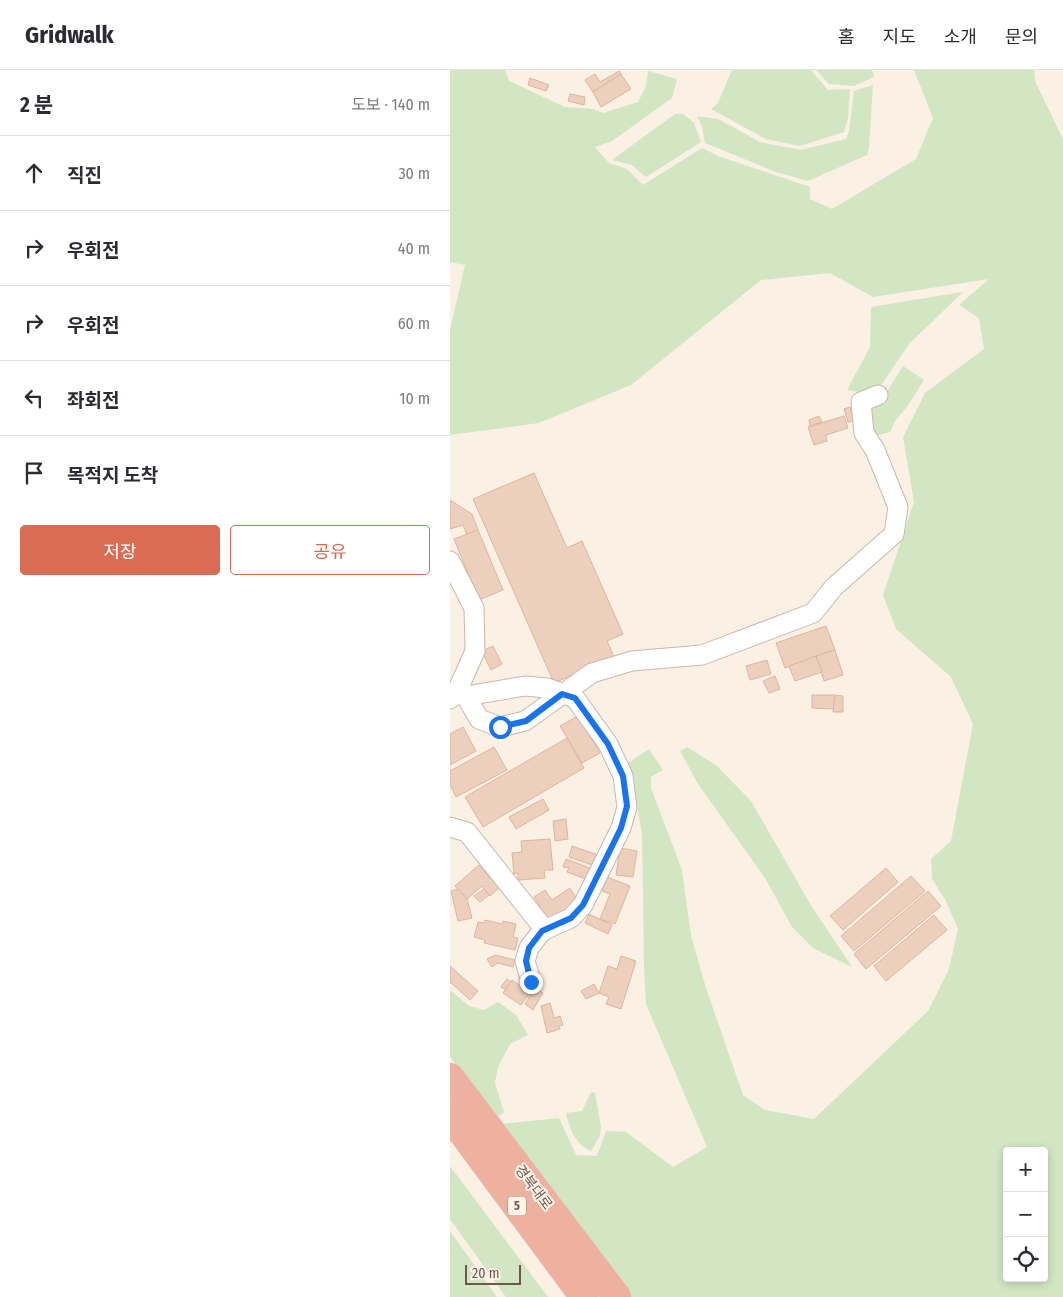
<!DOCTYPE html>
<html lang="ko">
<meta charset="utf-8">
<style>
:root{--surface:#fff;--page:#f2f2f3;--text:#2b2b33;--muted:#7c7c81;--line:#e1e1e2;--accent:#d96c53}
body{margin:0;font-family:"Fira Sans Condensed","Noto Sans KR",sans-serif;background:var(--page);color:var(--text)}
.controls{position:absolute;right:15px;bottom:15px;display:grid;overflow:hidden;border-radius:5px;box-shadow:0 2px 8px #0003}
.controls button{width:45px;height:45px;display:grid;place-items:center;padding:0;border:0;border-bottom:1px solid var(--line);background:var(--surface);color:var(--text);font:25px sans-serif}
.scale{position:absolute;left:15px;bottom:12px;width:56px;box-sizing:border-box;padding-left:5px;border:2px solid #6f574c;border-top:0;font-size:14px;line-height:18px;white-space:nowrap;color:#6f574c;-webkit-text-stroke:4px #fdf4e9;paint-order:stroke}
.stop{position:absolute;width:15px;height:15px;margin:-11px;border:4px solid #1a73e8;border-radius:50%;background:#fff}
.stop.end{background:#1a73e8;border-color:#fff;box-shadow:0 1px 5px #0008}
.list{margin:0;padding:0;list-style:none}
h2{display:flex;justify-content:space-between;align-items:center;height:65px;margin:0;padding:0 20px;font-size:21px}
h2 small{font-size:16px;font-weight:400;color:var(--muted)}
.list li{display:grid;grid-template-columns:32px 1fr auto;gap:15px;align-items:center;box-sizing:border-box;height:75px;padding:0 20px;border-top:1px solid var(--line)}
.list b{display:block;font-size:19px;white-space:nowrap}
.list em{font-size:16px;font-style:normal;color:var(--muted)}
.actions{display:flex;gap:10px;padding:15px 20px}
.actions a{flex:1;padding:11px 0;border:1px solid var(--accent);border-radius:5px;text-align:center;font-size:18px;color:var(--accent)}
.actions .main{background:var(--accent);color:#fff}
.icon{flex:none;width:28px;height:28px;fill:none;stroke:currentColor;stroke-width:2;stroke-linecap:round;stroke-linejoin:round}
.map{position:relative;flex:none;width:613px;height:1227px;overflow:hidden}
header{display:flex;align-items:center;gap:30px;box-sizing:border-box;height:70px;padding:0 25px;background:var(--surface);border-bottom:1px solid var(--line)}
header strong{font-size:24px}
nav{display:flex;gap:28px;margin-inline-start:auto;font-size:18px}
main{display:flex}
aside{flex:1;background:var(--surface)}
.map>svg:first-child{display:block}
.green{fill:#d2e6c3;fill-rule:evenodd}
.building{fill:#edcfbd;stroke:#deb59f}
.lines{fill:none;stroke-linecap:round;stroke-linejoin:round}
.minor-casing{stroke:#c9b8ab;stroke-width:21}
.highway-casing{stroke:#d7d0cd;stroke-width:29}
.minor{stroke:#fff;stroke-width:19}
.highway{stroke:#efb19f;stroke-width:28}
.route{stroke:#1a73e8;stroke-width:6}
.labels{text-anchor:middle;stroke-width:4;stroke-linejoin:round;paint-order:stroke}
.shield{fill:#fdf4e9;stroke:#9a867b;stroke-width:1}
.shield-label{font-size:12px;font-weight:bold;fill:#6f574c}
.street-label{font-size:14px;fill:#6f574c;stroke:#fdf4e9}
</style>
<header>
<strong>Gridwalk</strong>
<nav><a>홈</a><a>지도</a><a>소개</a><a>문의</a></nav>
</header>
<main>
<aside>
<h2>2 분<small>도보 · 140 m</small></h2>
<ul class="list">
<li><svg class="icon" aria-label="ahead" viewBox="0 0 24 24"><path d="M12 20V5M6 11l6-6 6 6"/></svg><div><b>직진</b></div><em>30 m</em></li>
<li><svg class="icon" aria-label="right" viewBox="0 0 24 24"><path d="M7 20v-9h11M14 6l5 5-5 5"/></svg><div><b>우회전</b></div><em>40 m</em></li>
<li><svg class="icon" aria-label="right" viewBox="0 0 24 24"><path d="M7 20v-9h11M14 6l5 5-5 5"/></svg><div><b>우회전</b></div><em>60 m</em></li>
<li><svg class="icon" aria-label="left" viewBox="0 0 24 24"><path d="M17 20v-9H6M10 6l-5 5 5 5"/></svg><div><b>좌회전</b></div><em>10 m</em></li>
<li><svg class="icon" aria-label="arrive" viewBox="0 0 24 24"><path d="M6 21V4h12l-3 4 3 4H6"/></svg><div><b>목적지 도착</b></div></li>
</ul>
<div class="actions"><a class="main">저장</a><a>공유</a></div>
</aside>
<div class="map">
<svg width="613" height="1227" viewBox="0 0 613 1227">
<rect width="100%" height="100%" fill="#faf0e3"/>
<g class="green">
<path d="M0 0H55L59 11 115 37 143 39 153 43 188 32 196 16 198 1 227 9 222 28 162 71 145 77 159 93 177 99 193 115 252 78 268 86 360 117V129L382 139 466 89 483 48 464 0H584L585 11 613 69V1227H181L51 1054 109 1048 126 1085 147 1086 156 1061 176 1062 223 1097 257 1077 196 934 194 897 192 763 178 693 199 679 213 700 201 707V718L232 800 241 866 256 918 293 1025 315 1040 364 1049 478 941 499 899 508 859 496 831 482 809 481 789 501 771 523 654 501 607 446 559 433 525 464 432 453 367 475 323 534 279 529 248 509 235 539 209 423 227 380 203 311 210 181 315 89 353 0 365V260L15 195 0 192ZM557 1081H594V1208H557Z"/>
<polygon points="282,0 361,0 378,20 400,19 398,48 394,62 350,76 316,69 261,39 268,33"/>
<polygon points="366,0 422,0 424,7 404,16 379,14"/>
<polygon points="423,15 419,78 417,85 358,111 326,102 255,73 252,57 247,46 268,49 310,72 351,80 396,69 399,61 404,21"/>
<polygon points="225,44 233,44 244,53 251,72 196,107 182,95 162,90"/>
<polygon points="513,222 459,274 432,314 422,324 397,320 420,277 421,237"/>
<polygon points="453,296 474,310 459,334 445,351 440,362 426,366 417,352 418,335 435,325"/>
<polygon points="237,677 267,696 301,731 362,837 402,897 363,878 342,857 315,808 248,714 230,681"/>
<polygon points="0,920 19,936 34,940 48,932 66,945 78,965 60,974 48,997 45,1013 54,1042 49,1046 42,1042 0,987"/>
<path d="M141 1022 145 1023 151 1056 150 1066 141 1081C126 1075 119 1058 116 1043L132 1041Z"/>
<polygon points="0,1096 98,1227 56,1227 0,1149"/>
<polygon points="0,1161 47,1227 0,1227"/>
</g>
<g class="building">
<polygon points="169,1 171,4 143,22 135,10 145,4 150,12"/>
<polygon points="171,4 181,19 151,37 143,22"/>
<polygon points="80,8 99,15 96,21 78,15"/>
<polygon points="120,24 135,27 134,35 118,31"/>
<polygon points="400,337 404,351 398,352 394,339"/>
<polygon points="369,346 372,352 360,356 359,350"/>
<polygon points="394,346 398,358 376,365 377,371 364,375 358,357"/>
<polygon points="84,403 117,478 132,471 173,564 157,571 164,587 104,613 23,429"/>
<polygon points="0,430 22,444 28,460 17,465 13,455 0,459"/>
<polygon points="28,460 53,520 29,530 4,469"/>
<polygon points="376,556 385,580 335,598 326,573"/>
<polygon points="43,576 52,594 41,600 32,581"/>
<polygon points="385,580 393,605 374,611 366,586"/>
<polygon points="366,586 372,602 345,611 339,596"/>
<polygon points="317,590 321,604 300,610 296,596"/>
<polygon points="325,606 330,619 319,623 313,611"/>
<polygon points="362,625 385,625 384,639 362,638"/>
<polygon points="385,625 393,626 393,642 383,642"/>
<polygon points="128,646 150,683 132,693 110,656"/>
<polygon points="13,657 26,681 0,695 0,664"/>
<polygon points="117,668 134,698 33,757 15,727"/>
<polygon points="44,677 57,700 6,727 0,715 0,701"/>
<polygon points="93,729 99,740 66,759 59,747"/>
<polygon points="116,749 118,769 105,771 103,751"/>
<polygon points="100,769 103,800 94,800 95,808 68,810 68,803 64,804 62,783 72,782 71,771"/>
<polygon points="122,776 148,785 145,796 119,787"/>
<polygon points="170,778 187,781 183,807 166,805"/>
<polygon points="116,789 140,798 136,809 117,802 119,798 113,797"/>
<polygon points="29,795 49,818 40,826 32,816 17,829 5,816"/>
<polygon points="436,798 448,812 393,860 380,846"/>
<polygon points="461,806 475,821 404,881 391,866"/>
<polygon points="157,807 180,816 165,854 150,849 160,824 152,821"/>
<polygon points="120,818 129,832 97,853 87,837 90,836 84,827 95,820 102,830"/>
<polygon points="8,819 17,829 22,848 8,851 1,821"/>
<polygon points="34,819 39,825 30,832 24,826"/>
<polygon points="478,821 491,836 416,899 404,884"/>
<polygon points="139,844 162,855 158,864 135,853"/>
<polygon points="484,845 497,860 436,911 424,896"/>
<polygon points="35,850 52,854 53,851 66,854 63,867 68,868 65,880 34,873 35,870 24,867 28,852 34,853"/>
<polygon points="45,885 65,890 63,897 48,893 42,897 37,889"/>
<polygon points="171,886 186,891 171,939 156,934 159,927 149,923 158,896 167,899"/>
<polygon points="0,896 28,921 20,930 0,912"/>
<polygon points="57,909 61,912 56,920 51,917"/>
<polygon points="62,910 80,923 71,935 53,923"/>
<polygon points="144,914 149,923 136,929 131,921"/>
<polygon points="85,918 93,923 83,940 75,934"/>
<polygon points="100,933 104,948 110,946 113,955 109,956 110,959 97,963 91,936"/>
</g>
<g class="lines">
<g class="minor-casing">
<g id="minor">
<polyline points="0,491 24,538 25,581 6,624"/>
<polyline points="16,626 75,616 97,618 125,628 158,674 173,706 177,737 171,758 133,835 121,848 92,861 79,878 75,891 81,911"/>
<polyline points="0,629 6,624 16,626 29,649 50,657 75,651 142,603 182,591 252,585 363,543 384,517 444,464 448,437 425,380 414,363 411,332 428,325"/>
<polyline points="0,757 17,762 95,860"/>
</g>
</g>
<g class="highway-casing">
<g id="highway">
<polyline points="0,1007 167,1227"/>
<polyline points="0,1046 134,1227"/>
</g>
</g>
<use href="#minor" class="minor"/>
<use href="#highway" class="highway"/>
</g>
<g class="lines">
<polyline class="route" points="50,657 76,651 112,624 125,628 158,674 173,706 177,736 171,758 133,835 121,848 92,861 79,878 76,891 81,912"/>
</g>
<g class="labels">
<rect class="shield" x="58" y="1126.5" width="18" height="19" rx="4"/>
<g class="shield-label">
<text x="67" y="1140">5</text>
</g>
<g class="street-label">
<text transform="translate(84 1117) rotate(53)" y="5">경북대로</text>
</g>
</g>
</svg>
<div class="controls">
<button>+</button>
<button>−</button>
<button><svg class="icon" aria-label="locate" viewBox="0 0 24 24"><circle cx="12" cy="12" r="6"/><path d="M12 2v4M12 18v4M2 12h4M18 12h4"/></svg></button>
</div>
<div class="scale">20 m</div>
<div class="stop" style="left:50px;top:657px"></div>
<div class="stop end" style="left:81px;top:912px"></div>
</div>
</main>
